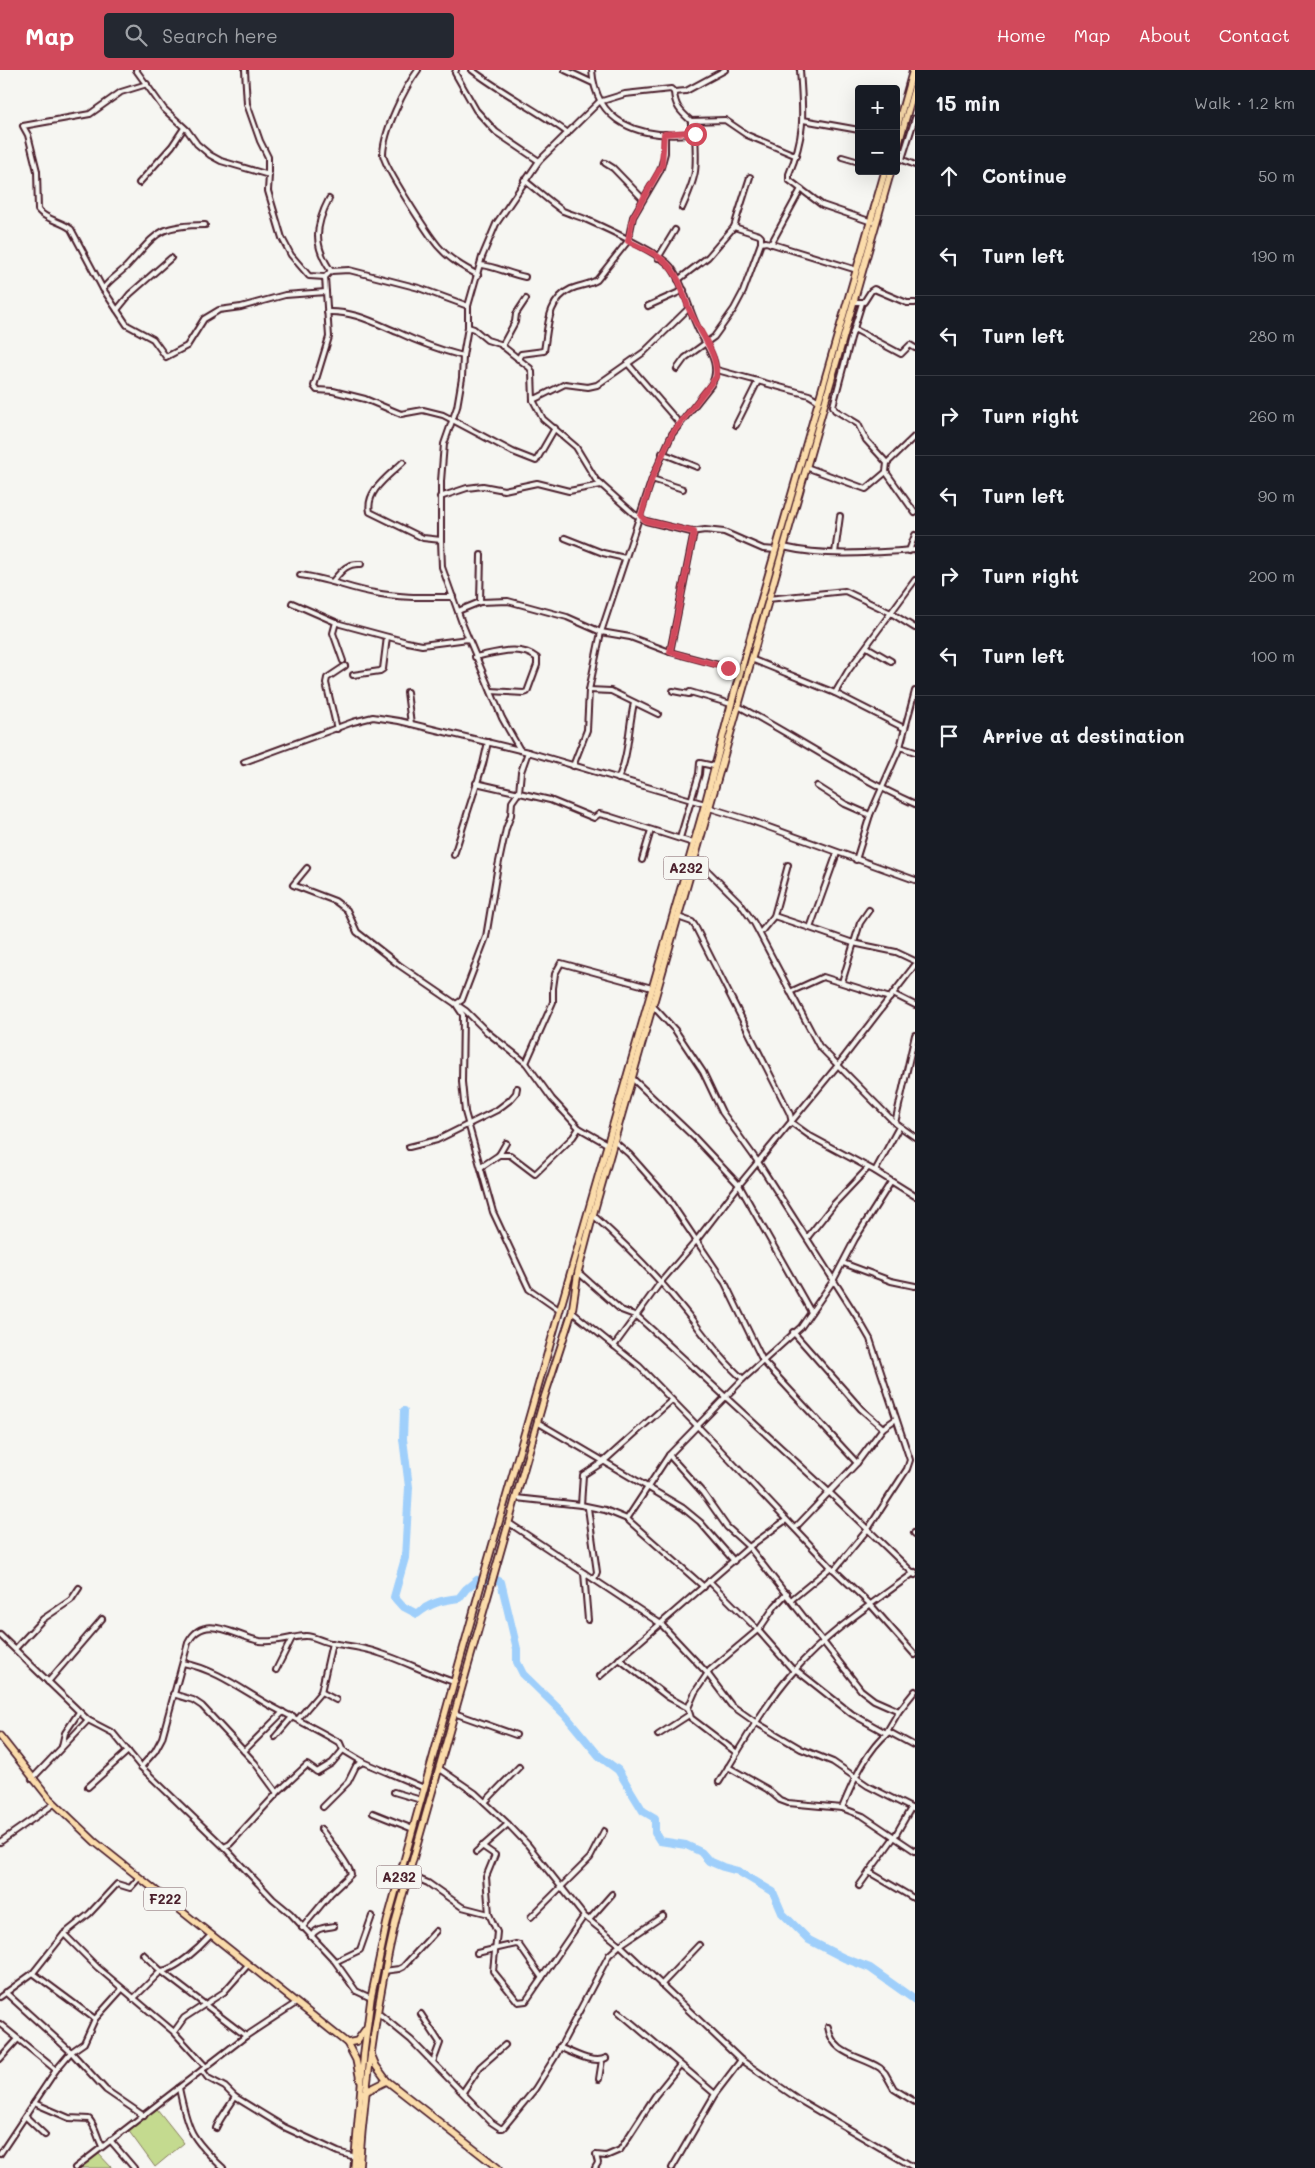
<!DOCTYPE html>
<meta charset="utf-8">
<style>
:root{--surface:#171b24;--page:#242831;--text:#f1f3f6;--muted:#9ea1a6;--line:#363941;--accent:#d1495b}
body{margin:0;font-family:Mali,sans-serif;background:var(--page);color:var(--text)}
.controls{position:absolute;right:15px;top:15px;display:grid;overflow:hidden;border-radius:5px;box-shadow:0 5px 20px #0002}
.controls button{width:45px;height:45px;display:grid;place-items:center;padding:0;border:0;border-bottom:1px solid var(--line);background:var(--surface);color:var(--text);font:25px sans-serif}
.stop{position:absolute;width:15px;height:15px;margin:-11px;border:4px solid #d1495b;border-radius:50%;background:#fff}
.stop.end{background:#d1495b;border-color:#fff;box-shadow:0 1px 5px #0008}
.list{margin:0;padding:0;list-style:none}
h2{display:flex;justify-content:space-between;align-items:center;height:65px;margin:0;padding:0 20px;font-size:21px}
h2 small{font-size:16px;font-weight:400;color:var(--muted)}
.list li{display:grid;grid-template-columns:32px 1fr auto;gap:15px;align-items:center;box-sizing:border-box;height:80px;padding:0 20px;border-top:1px solid var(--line)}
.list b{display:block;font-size:19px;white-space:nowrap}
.list em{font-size:16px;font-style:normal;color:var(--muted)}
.icon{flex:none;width:28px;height:28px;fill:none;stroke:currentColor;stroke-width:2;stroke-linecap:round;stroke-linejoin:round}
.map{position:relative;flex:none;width:915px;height:2098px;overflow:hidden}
header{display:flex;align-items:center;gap:30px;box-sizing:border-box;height:70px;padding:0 25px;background:var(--accent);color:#fff}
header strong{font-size:24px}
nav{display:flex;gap:28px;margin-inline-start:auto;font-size:18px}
.search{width:350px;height:45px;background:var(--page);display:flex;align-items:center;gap:12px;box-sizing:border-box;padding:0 18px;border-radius:5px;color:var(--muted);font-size:19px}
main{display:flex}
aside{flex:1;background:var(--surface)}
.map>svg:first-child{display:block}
.green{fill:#c4da8f;stroke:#877c5d}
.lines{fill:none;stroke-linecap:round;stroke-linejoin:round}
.river{stroke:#9fcffb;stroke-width:8}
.minor-casing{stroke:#4a1f2b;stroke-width:8}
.tertiary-casing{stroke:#4a1f2b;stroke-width:8}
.primary-casing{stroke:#4a1f2b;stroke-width:9}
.trunk-casing{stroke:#4a1f2b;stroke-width:9}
.minor{stroke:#f6f6f2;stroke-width:4}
.tertiary{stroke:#f6f6f2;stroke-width:4.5}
.primary{stroke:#fbdcab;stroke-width:5.5}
.trunk{stroke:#fbdcab;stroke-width:5.5}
.route{stroke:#d1495b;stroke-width:6}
.labels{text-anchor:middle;stroke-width:4.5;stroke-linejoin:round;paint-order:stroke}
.shield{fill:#f6f6f2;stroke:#7e6067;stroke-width:1}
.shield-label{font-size:14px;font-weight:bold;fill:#4a1f2b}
</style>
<header>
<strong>Map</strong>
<div class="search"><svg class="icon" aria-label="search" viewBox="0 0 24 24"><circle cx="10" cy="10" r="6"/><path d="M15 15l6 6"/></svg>Search here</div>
<nav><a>Home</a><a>Map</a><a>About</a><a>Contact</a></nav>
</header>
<main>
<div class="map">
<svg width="915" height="2098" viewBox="0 0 915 2098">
<rect width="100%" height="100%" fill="#f6f6f2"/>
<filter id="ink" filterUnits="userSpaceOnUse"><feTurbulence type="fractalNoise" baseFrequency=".02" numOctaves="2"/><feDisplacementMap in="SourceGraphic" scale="10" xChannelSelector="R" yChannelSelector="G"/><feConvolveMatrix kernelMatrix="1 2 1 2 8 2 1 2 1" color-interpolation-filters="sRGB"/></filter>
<g filter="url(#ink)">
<g class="green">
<polygon points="157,2039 184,2073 155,2097 128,2060"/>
<polygon points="97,2082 112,2098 78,2098"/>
</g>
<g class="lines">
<path class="river" d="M404 1341 403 1369 409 1417 405 1488 394 1527 402 1536 417 1544C430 1533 442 1530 459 1528L466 1519 477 1510 481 1514 491 1507 501 1512 517 1579V1592L523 1604 565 1645 599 1686 618 1700 643 1741 655 1748V1763L660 1771 686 1775 701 1782 709 1791 723 1797 738 1801 773 1822 782 1843 809 1870 844 1888 870 1898 915 1930"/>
<g class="minor-casing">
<g id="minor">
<polyline points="136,0 164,39 187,60 197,74 210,85 221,91 269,105 268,121 282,168 291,185 309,206 325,207 331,201 349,200 419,218 468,236"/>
<polyline points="245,0 247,34 260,71 268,87 268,104"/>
<path d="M418 0C404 19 384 60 383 84 383 95 428 164 438 176 449 189 463 197 478 205"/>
<polyline points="456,0 455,3 476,40 496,62 539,91"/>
<path d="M472 0C502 23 537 40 568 63"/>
<polyline points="565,0 593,13"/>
<path d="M592 0C596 54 640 68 688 64L691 62V51"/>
<path d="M800 0C803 43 806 63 789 104V110L822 135 872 152"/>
<polyline points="674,22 686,21 725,0"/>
<polyline points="803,50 859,60"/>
<polyline points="842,87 859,92"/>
<polyline points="896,87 915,95"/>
<polyline points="902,89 915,48"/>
<polyline points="605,93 613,98 643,129"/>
<path d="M524 110C537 120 550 132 563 141 570 144 578 146 585 149 603 157 660 183 671 197 685 216 689 242 700 263 709 280 722 296 711 315L672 364 652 409 601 562 589 620 587 660 573 696"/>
<polyline points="139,113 172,76 184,58"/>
<path d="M329 129C315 156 313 175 331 201"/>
<path d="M682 138C697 105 697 100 695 64L691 62"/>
<path d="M205 155C156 155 157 164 126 197 118 205 110 209 103 219L127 255 153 269 166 287 187 276 204 249 219 240 241 237 285 225 326 222"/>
<polyline points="734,157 759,165 761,167 761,173"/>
<polyline points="771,174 801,119"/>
<polyline points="658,188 675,160"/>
<path d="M480 195C495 196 509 204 525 207"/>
<polyline points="325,207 329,267 314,316 317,320 333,321 365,329 401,344 423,340 443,345 513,382 536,391 555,358"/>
<polyline points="678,210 708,187 734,157 750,107"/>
<path d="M103 219 71 159C61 151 46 150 38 140L37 101 28 65 23 56 90 44 121 22 147 14"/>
<polyline points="853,232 864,232 871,221 874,219 907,233 915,233"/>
<polyline points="862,233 851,268 833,336 835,340 858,354 866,370 887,393"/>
<polyline points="648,236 684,220"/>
<polyline points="117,240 130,224 171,188"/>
<path d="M327 242C353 241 373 252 397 262 418 272 440 280 463 286"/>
<polyline points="468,257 474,259 487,270 500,274 530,298 532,302 533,330 543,349 576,377 596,410 634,444 646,451 691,462 705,460 724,462 763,479 776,480"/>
<polyline points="854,259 901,284 910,275 915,278"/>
<polyline points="502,276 515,252 516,244 526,229"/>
<path d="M518 289 521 284 544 281C548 258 547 230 571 219 580 215 589 215 597 210L628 171 633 147 660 101 665 83V64"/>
<polyline points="628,294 680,354"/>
<polyline points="677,299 685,288 714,267 734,239 743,222 761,173 766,172 857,200"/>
<polyline points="717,300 809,325 819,331"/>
<polyline points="533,330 565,314 588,317 597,315 644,282 689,238"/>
<polyline points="736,355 758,311"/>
<polyline points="915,366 887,393 886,402 915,443"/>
<polyline points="662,383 697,397"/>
<path d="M403 392C390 405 365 421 370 442L423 468 441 470 442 497 462 553 502 648 520 680"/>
<polyline points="806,397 866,419 886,402"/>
<polyline points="652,409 683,419"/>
<polyline points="440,427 467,418 483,416 504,420 537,413 569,421 601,415"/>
<polyline points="565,468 603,483 625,488"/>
<path d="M441 470V411L444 374 457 337 462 308 463 286 468 257V236L482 187 496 154 539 91 599 32 625 24 671 19 674 22C675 37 681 42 691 51L725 50 747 65 797 86"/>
<path d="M783 477C826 487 871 483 915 480"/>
<polyline points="909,481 915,465"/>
<polyline points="835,483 840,446"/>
<path d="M300 505C326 508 350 519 375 523 401 528 427 527 453 527"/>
<path d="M333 511C342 500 347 493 361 494"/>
<polyline points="768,529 845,521 891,543 915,558"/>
<polyline points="480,532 481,485"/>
<polyline points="292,533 340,554 407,572 422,575 468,569"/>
<polyline points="458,541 480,532 508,531 567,547 601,562 630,567 670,582 734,599 740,604"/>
<polyline points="336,552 333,563 343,591"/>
<polyline points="867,577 891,591"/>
<polyline points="670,582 694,462"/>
<path d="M475 587C495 583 520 574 537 588V595L527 622 524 623 491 621"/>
<polyline points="751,589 835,623 904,658"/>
<polyline points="353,605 380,601 383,599 387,567"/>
<polyline points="589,620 611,621 658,644"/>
<polyline points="673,621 689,624"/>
<polyline points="407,622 411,654"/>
<polyline points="690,622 731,634"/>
<polyline points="835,623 848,601 915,510"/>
<path d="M738 636C798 668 853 706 915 734"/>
<polyline points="337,659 326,613 327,608 345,596"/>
<polyline points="900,677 915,682"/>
<polyline points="244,692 353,652 373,647 399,651 528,682"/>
<path d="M618 709C629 686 628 659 634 633"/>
<polyline points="476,713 550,730 594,748 599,744 608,746 693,773"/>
<polyline points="817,716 845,734 870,745"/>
<polyline points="680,768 699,704 700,693 714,696"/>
<polyline points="837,783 810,858 853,873 896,882 915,891"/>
<polyline points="454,785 483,694 488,672"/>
<polyline points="642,790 651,760"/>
<polyline points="694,790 704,797 740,833 754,853 819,976 895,1053 915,1067"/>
<polyline points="856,790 870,745 900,677 915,621"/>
<polyline points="307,798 293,815 335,831 347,840 357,862 399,895 466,941 487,962 526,993 552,1029 579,1058 607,1074"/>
<polyline points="774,846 810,858"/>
<polyline points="678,847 692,852 695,856 790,1044 792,1053 810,1066 875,1101 915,1126"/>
<polyline points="760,863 774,846 788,795"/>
<polyline points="842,912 860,853 869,840"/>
<polyline points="790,922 823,907 890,928"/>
<polyline points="893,924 915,935"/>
<polyline points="456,934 462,930 486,867 497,801 506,759 511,745 512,732 519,722 521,702 528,682 705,734"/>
<polyline points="457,936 463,945 462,1012 465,1042 493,1142 529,1219 559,1240"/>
<polyline points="653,936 675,960 703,1002 722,1042 758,1092 859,1250 870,1269 910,1390 907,1399 868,1459 834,1500"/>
<polyline points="526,993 553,932 553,918 555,904 561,893 652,918"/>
<polyline points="632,1008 694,1067 739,1115 811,1242"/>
<polyline points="895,1053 915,965"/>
<polyline points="615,1072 629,1084 667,1127 725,1213 763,1291 857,1393"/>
<polyline points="409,1077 437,1070 497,1040 510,1030 516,1023 517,1018"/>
<polyline points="499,1085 510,1085 535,1104 573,1067 579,1058"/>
<polyline points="481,1097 499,1085 506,1073"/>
<polyline points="875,1101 899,1057"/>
<path d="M593 1145C624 1173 655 1204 681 1236 702 1261 719 1288 743 1309"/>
<polyline points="807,1168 834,1134 868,1098"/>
<polyline points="843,1193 891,1211 915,1216"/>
<polyline points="578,1202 621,1240 637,1246 670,1276 830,1423 915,1505"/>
<polyline points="572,1242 639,1296 709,1368 831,1497 870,1534 915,1585"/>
<polyline points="793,1262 861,1339 883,1358"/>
<polyline points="614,1276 660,1213 696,1171 739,1115 838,995 915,895"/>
<polyline points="537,1352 683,1438 700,1452 734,1491"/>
<polyline points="669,1385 703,1423 727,1457 749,1477 861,1620 874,1630 899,1641"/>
<polyline points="516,1428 581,1435 605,1440 627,1449 704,1517"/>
<polyline points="581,1435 583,1405 603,1392 672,1330"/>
<polyline points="588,1438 597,1502 594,1509"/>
<polyline points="627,1449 669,1385 743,1309 801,1257 833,1211 855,1169 891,1112"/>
<polyline points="509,1453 661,1554 707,1603 731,1635 755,1652 801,1679 833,1692 868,1716 915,1740"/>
<polyline points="795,1458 857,1393 883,1358 896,1349"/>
<polyline points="914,1463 915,1464"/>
<polyline points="584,1503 588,1550"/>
<polyline points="709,1511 757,1559 794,1601"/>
<polyline points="791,1530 831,1497"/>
<polyline points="0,1565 88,1650 113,1663 141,1697 224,1777 273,1829 290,1843 334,1890 356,1921 371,1928"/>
<polyline points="15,1579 43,1549 71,1530 79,1518"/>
<polyline points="619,1589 668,1627 688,1638"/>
<path d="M183 1593C215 1599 241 1619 269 1635 293 1648 317 1659 340 1673L343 1680 363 1692 424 1718"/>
<polyline points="795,1599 852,1644 886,1663 889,1662 915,1676"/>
<polyline points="276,1600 292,1568"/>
<polyline points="600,1606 749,1477 786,1450"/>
<polyline points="48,1612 102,1549"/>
<polyline points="321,1622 336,1630"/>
<polyline points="173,1624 193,1630 202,1636 255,1693 277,1723"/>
<polyline points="454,1643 516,1665"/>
<polyline points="298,1649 321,1622 332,1573"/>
<polyline points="886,1663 899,1641 915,1621"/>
<polyline points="658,1665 689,1645"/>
<polyline points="275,1667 293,1646"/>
<polyline points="62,1676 65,1663 79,1642"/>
<polyline points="244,1681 283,1642"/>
<polyline points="737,1683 691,1648 688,1638 695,1622 710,1600 760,1558 775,1536 787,1523"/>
<path d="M141 1697 155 1681 162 1668 188 1573C204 1541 236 1567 260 1571 275 1573 290 1567 305 1566 312 1565 323 1572 331 1573 347 1576 363 1577 379 1583 405 1591 428 1604 454 1612"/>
<polyline points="728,1697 767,1719 780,1730 788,1733 842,1738 863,1746 915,1781"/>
<polyline points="440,1699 475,1723 508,1754 528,1775 584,1846 620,1875 741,1990 801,2031 915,2098"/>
<polyline points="32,1709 88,1650"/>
<path d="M719 1712C743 1674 764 1635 794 1601 828 1562 873 1533 915 1502"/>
<polyline points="88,1717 128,1681"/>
<polyline points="394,1722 421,1730"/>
<polyline points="485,1732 519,1697"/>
<polyline points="323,1737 348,1712 356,1696 363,1692"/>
<path d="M842 1738C853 1712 866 1680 889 1662"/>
<polyline points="373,1743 413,1759"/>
<polyline points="0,1772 54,1734"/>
<polyline points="482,1776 495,1785 486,1807 489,1844"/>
<polyline points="224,1777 230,1774 280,1720 307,1695 317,1702 332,1693 343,1680"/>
<polyline points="476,1782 508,1754"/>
<polyline points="869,1802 915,1829"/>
<polyline points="409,1805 428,1813 462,1837 489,1844 497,1862 493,1901 518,1932 526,1931 584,1846"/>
<polyline points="859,1816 895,1766 911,1738"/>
<polyline points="531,1847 590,1788 604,1761"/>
<polyline points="589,1850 612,1824"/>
<path d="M302 1858 331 1823 351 1804C350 1795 328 1769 321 1759"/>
<polyline points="64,1864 97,1897 174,1962 206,1997"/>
<path d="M311 1867C316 1857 325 1858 334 1856"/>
<polyline points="477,1883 516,1874 519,1875 542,1908"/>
<polyline points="143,1884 161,1901 246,1966"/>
<polyline points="334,1890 337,1891 360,1880 372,1846"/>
<polyline points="384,1901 399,1899 403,1897 436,1861"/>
<polyline points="33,1903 95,1949"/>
<polyline points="661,1915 699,1875"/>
<polyline points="5,1922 71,1982 106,2020 144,2046"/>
<polyline points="0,1927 33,1903 64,1864 89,1844 117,1814 130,1818 139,1808"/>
<path d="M133 1929 161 1901C176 1900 200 1877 210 1866"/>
<polyline points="377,1942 411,1970 491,2052 500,2058 503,2058 535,2019 555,1987 609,1885 620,1875 663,1846"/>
<polyline points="619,1942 715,2024"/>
<polyline points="421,1944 440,1973 433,1992"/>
<polyline points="0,1954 56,2000"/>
<path d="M828 1957C833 1986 860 1985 880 1998L885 2003 894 2019 915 2032"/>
<polyline points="174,1962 184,1948 224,1922 247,1896"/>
<path d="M559 1977C571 1982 594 1995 606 1988"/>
<polyline points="0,1989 18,1969"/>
<polyline points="202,2000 208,2008 225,2017 235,2027 284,2057 338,2082 355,2087"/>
<polyline points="599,2009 602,1990"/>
<path d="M179 2018C188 2061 191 2068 223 2098"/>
<polyline points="463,2022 480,1997 505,1975"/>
<path d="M34 2033 69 2048 89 2049C96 2057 97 2067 102 2076"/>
<polyline points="26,2047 45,2065"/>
<path d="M216 2058C221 2046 229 2038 235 2027"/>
<polyline points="110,2070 134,2098"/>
<polyline points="0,2084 56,2000 71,1982 84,1973 95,1949 122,1919"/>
<polyline points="75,2098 246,1966 296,1933"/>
<polyline points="595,2098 598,2093 596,2085 606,2086 620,2080 655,2026 680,1995"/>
<polyline points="672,2098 715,2024 741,1990"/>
</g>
</g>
<g class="tertiary-casing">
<polyline id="tertiary" points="710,738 749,750 915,810"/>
</g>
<g class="primary-casing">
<g id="primary">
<polyline points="0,1666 49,1728 95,1772 347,1973 356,1990 360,2010"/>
<polyline points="347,1973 357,1971 367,1957"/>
<polyline points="371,1984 376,1996 387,2011 498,2098"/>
<polyline points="365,2022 387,2011"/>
</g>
</g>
<g class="trunk-casing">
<g id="trunk">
<polyline points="896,61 913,0"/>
<polyline points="896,83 915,16"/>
<polyline points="354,2098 364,1982 371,1928 387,1852 479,1522 705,734 734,624 885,101"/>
<path d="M359 2098C365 2013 377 1931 396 1849L545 1325 572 1242 578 1202 593 1145 891 101"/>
</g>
</g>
<use href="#minor" class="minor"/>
<use href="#tertiary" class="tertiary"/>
<use href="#primary" class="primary"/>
<use href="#trunk" class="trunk"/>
</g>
</g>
<g class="lines" filter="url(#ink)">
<path class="route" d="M695 64 690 62 664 64 662 95 633 147 628 171C641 178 661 185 670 197 681 210 683 225 689 239 698 260 719 284 716 307L672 364 652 408 641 446 646 451 694 462 670 582 728 598"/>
</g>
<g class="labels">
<g class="shield">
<rect x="663.5" y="786.5" width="45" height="23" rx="4"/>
<rect x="376.5" y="1795.5" width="45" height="23" rx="4"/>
<rect x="144" y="1817.5" width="42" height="23" rx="4"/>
</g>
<g class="shield-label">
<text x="686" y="803">A232</text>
<text x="399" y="1812">A232</text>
<text x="165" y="1834">F222</text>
</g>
</g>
</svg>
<div class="controls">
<button>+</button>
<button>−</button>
</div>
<div class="stop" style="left:695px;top:64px"></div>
<div class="stop end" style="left:728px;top:598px"></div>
</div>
<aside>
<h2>15 min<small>Walk · 1.2 km</small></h2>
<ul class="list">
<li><svg class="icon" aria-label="ahead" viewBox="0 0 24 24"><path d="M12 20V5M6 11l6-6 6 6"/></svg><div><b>Continue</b></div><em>50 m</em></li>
<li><svg class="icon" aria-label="left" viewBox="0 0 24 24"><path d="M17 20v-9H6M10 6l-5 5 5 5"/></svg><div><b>Turn left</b></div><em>190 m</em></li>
<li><svg class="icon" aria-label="left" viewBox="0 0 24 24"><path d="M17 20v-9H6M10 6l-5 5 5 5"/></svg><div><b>Turn left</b></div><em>280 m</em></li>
<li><svg class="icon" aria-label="right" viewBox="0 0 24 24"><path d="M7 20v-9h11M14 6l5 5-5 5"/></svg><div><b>Turn right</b></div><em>260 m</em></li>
<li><svg class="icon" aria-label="left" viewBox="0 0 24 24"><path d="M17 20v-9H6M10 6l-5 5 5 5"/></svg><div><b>Turn left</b></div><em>90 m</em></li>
<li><svg class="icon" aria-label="right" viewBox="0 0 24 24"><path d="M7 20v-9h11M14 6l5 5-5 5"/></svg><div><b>Turn right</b></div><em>200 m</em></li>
<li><svg class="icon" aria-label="left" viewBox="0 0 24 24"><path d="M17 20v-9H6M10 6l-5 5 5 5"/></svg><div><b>Turn left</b></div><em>100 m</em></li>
<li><svg class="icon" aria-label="arrive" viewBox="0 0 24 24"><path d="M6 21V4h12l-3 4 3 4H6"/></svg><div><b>Arrive at destination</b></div></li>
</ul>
</aside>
</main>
